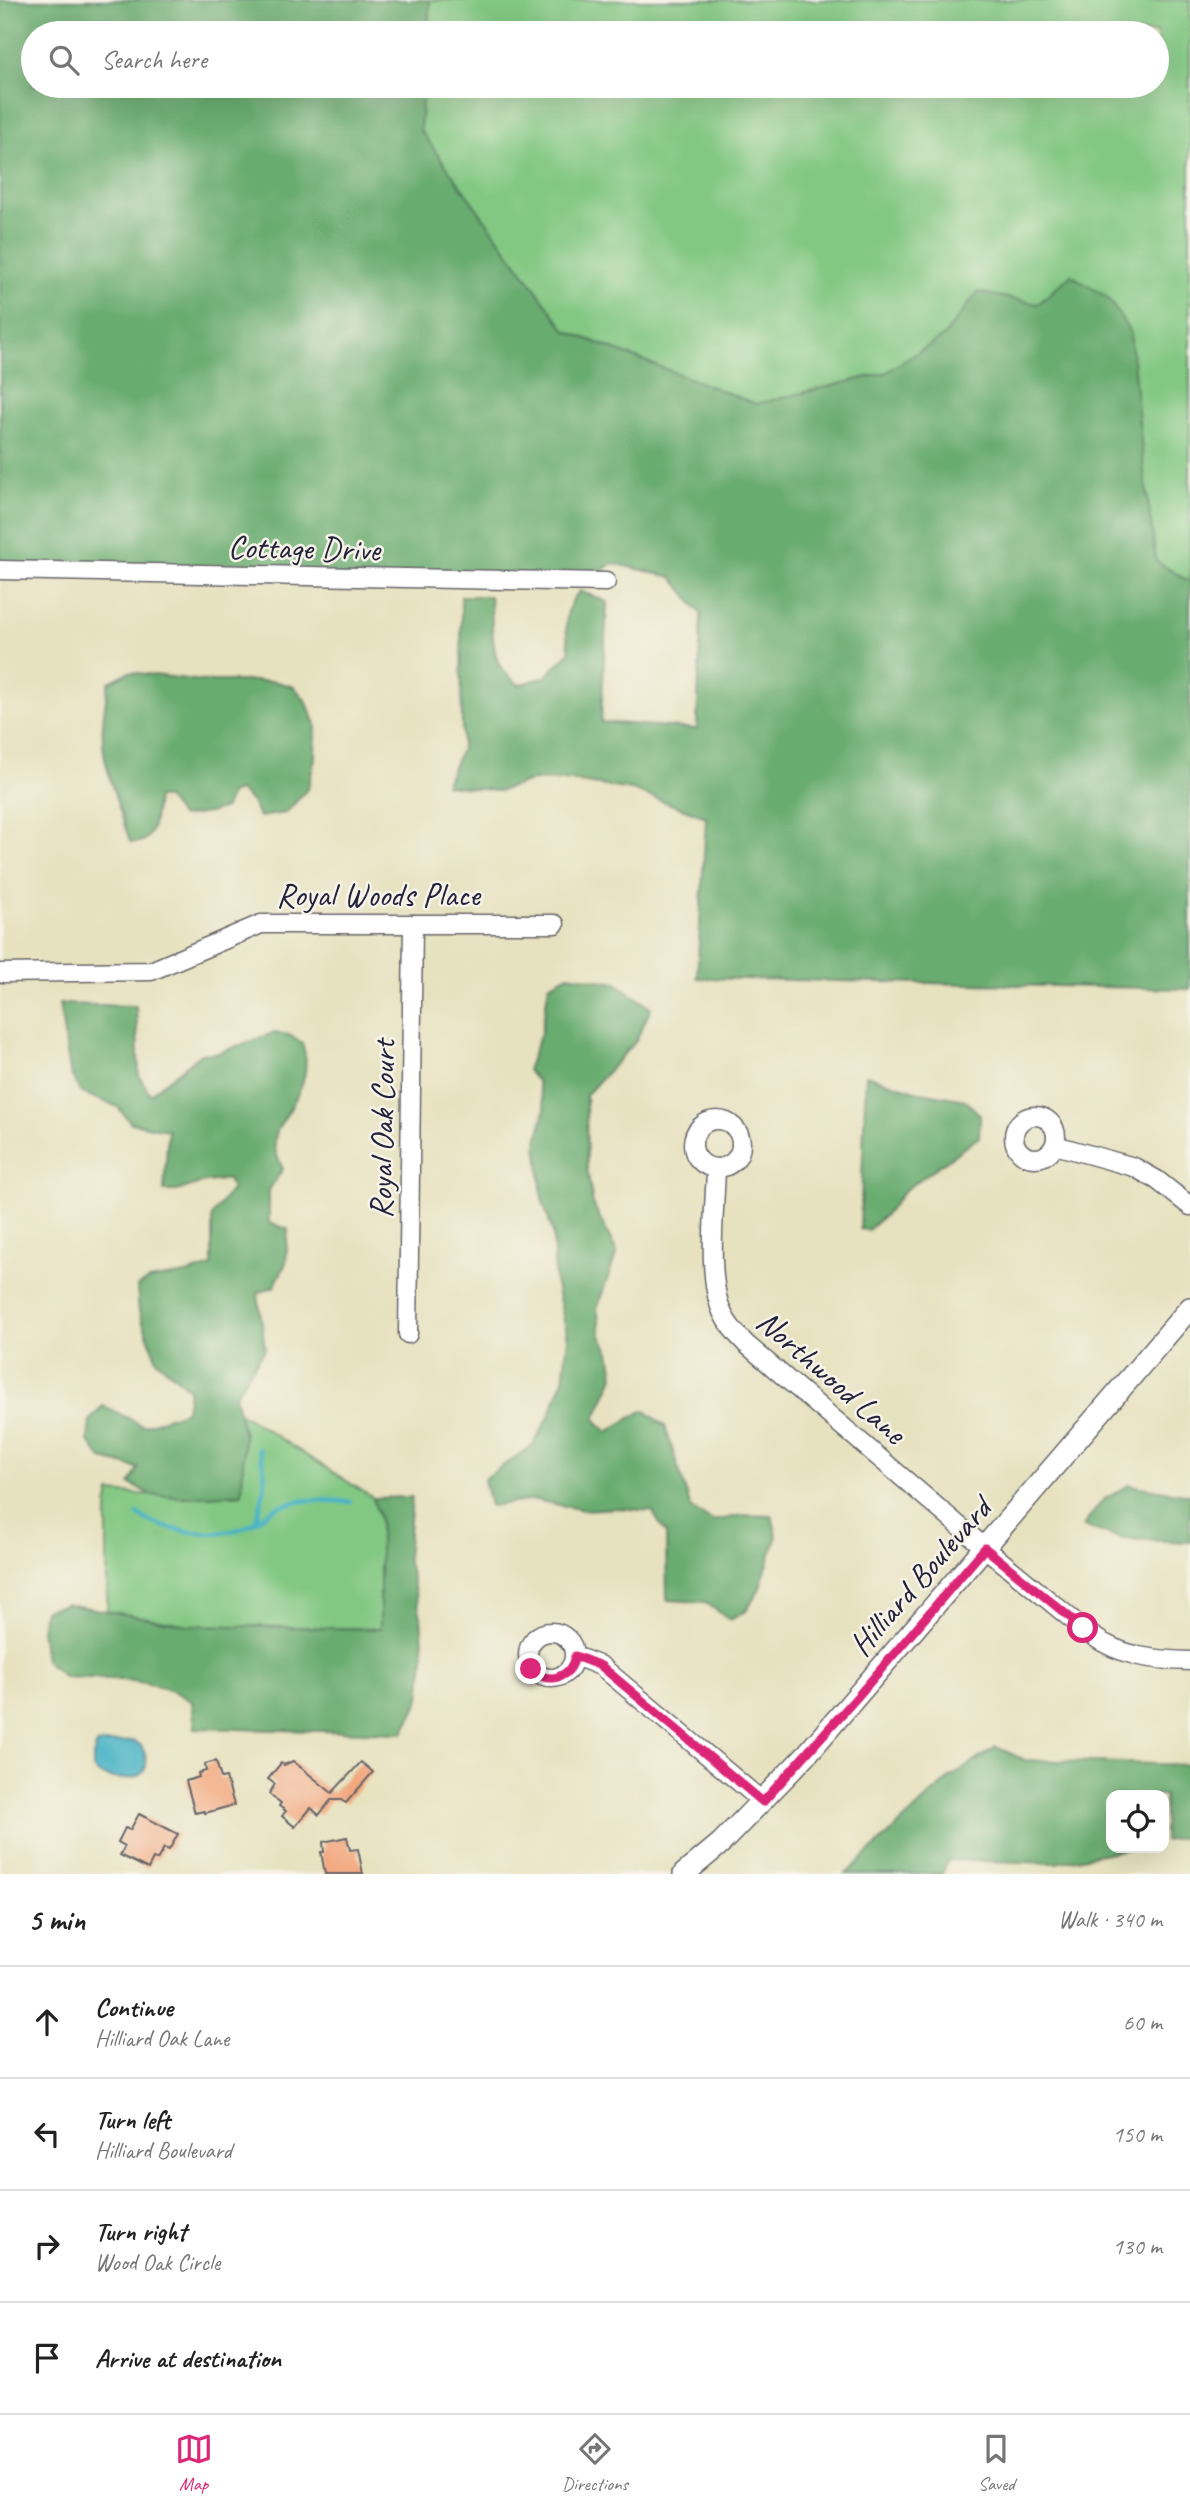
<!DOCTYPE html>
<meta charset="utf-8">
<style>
:root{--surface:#fff;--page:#f2f2f2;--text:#222;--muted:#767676;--line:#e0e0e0;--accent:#db2777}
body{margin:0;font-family:Caveat,sans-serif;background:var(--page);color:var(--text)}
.controls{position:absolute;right:21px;bottom:21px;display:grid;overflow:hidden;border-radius:14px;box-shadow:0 7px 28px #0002}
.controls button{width:63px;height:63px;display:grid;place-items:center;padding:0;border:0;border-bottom:2px solid var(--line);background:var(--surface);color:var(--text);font:35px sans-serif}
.stop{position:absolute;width:21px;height:21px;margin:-16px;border:5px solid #db2777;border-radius:50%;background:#fff}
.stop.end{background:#db2777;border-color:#fff;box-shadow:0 2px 7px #0008}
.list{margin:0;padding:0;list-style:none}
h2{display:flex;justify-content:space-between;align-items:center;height:91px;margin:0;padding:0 28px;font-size:30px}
h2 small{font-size:23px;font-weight:400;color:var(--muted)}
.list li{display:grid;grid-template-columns:46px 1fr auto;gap:21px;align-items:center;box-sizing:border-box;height:112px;padding:0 28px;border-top:2px solid var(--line)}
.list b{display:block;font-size:26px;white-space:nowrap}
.list p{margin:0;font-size:23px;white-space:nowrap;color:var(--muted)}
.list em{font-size:23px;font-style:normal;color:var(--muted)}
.icon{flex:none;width:38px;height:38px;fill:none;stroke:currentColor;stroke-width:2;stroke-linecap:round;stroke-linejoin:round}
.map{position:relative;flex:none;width:1190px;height:1874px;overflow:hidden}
.search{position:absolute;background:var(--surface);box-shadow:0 7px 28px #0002;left:21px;right:21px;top:21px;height:77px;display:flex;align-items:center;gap:18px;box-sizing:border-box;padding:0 24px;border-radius:38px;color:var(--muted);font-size:26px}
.sheet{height:539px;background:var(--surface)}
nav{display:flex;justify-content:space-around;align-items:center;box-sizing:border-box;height:98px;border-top:2px solid var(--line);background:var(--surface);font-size:19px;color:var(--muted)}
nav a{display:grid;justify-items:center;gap:4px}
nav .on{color:var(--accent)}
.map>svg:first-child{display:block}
.green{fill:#82c782;stroke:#52745e;stroke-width:2}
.forest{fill:#69ac70;stroke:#466756;stroke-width:2}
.water{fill:#47b3c5;stroke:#346a80;stroke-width:2}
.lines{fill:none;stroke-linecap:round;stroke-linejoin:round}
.stream{stroke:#47b3c5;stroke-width:4.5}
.building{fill:#f2a67b}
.minor-casing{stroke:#676569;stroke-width:21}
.tertiary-casing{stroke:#676569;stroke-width:24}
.minor{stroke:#fff;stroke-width:18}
.tertiary{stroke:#fff;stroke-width:21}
.route{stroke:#db2777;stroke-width:9}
.labels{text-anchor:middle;stroke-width:5;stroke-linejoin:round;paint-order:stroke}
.street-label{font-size:33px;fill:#22223b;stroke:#f7f3e8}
</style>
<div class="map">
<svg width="1190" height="1874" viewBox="0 0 1190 1874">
<rect width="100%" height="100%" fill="#f7f3e8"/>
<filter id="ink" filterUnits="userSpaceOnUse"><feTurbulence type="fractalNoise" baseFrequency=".0143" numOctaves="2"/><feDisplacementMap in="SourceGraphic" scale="14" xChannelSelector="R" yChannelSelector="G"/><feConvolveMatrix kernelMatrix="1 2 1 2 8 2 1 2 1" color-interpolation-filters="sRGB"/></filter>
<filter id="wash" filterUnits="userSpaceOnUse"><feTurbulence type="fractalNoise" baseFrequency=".00686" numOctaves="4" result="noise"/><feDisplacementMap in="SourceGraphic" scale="28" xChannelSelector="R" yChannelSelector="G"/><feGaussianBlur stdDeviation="1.57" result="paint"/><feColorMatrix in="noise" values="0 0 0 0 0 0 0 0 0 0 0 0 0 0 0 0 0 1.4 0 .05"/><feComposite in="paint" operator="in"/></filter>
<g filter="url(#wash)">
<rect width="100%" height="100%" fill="#e6e1be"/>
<g class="green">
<polygon points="430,0 1190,0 1190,671 786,416 566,331 419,130 423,86 1157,86 1157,33 427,33"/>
<polygon points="242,1414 373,1498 380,1520 380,1629 188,1625 107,1611 107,1506 110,1492 181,1497 241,1494 244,1437 240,1416"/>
</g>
<g class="forest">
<path d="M0 0H430L427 33H33V86H423L420 130 566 331 756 404 885 373 944 336 978 292 1038 304 1071 275 1108 298 1130 332 1144 471 1156 561 1190 582V989L697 978 706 817 632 790 572 781 534 780 499 791 445 785 462 747 461 596H490C493 617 490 651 502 669 506 675 514 680 519 685L545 677 570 652C565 630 562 608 580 591L607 602 601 722 697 729 701 614 672 577 612 563 589 582 0 570Z"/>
<path d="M129 672 203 681H273L294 687 306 701 316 724 315 758 308 788 286 813 259 817 252 802 240 791 231 793 225 808 209 813 181 817 166 798H157C154 817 156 846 130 842 121 812 109 783 104 752 100 729 105 705 109 682Z"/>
<polygon points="568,975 616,983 651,1008 636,1041 586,1095 587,1168 593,1204 617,1252 597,1308 601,1336 610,1352 614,1376 595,1419 607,1432 644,1410 665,1426 691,1508 713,1521 743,1515 772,1516 777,1536 759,1590 746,1611 730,1620 705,1602 667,1600 666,1534 652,1511 618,1508 584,1510 535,1500 490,1506 484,1479 534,1444 550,1414 563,1380 568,1338 555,1281 553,1233 542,1199 537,1141 545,1109 537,1081 527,1070 541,1033 549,985"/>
<path d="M59 1004 136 1006 139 1076 150 1094 201 1054 218 1053 273 1033 289 1035 302 1043C310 1067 304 1084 291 1107 284 1121 273 1129 275 1148 276 1154 280 1163 283 1169L269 1190V1223L288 1229 286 1263 274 1287 258 1293 265 1349 235 1395 244 1436 242 1494 181 1497 152 1495 130 1484 138 1468 102 1459 88 1441 90 1420 103 1406 144 1426 186 1411 189 1389 157 1361 139 1312 137 1287 148 1280 186 1274 212 1266V1216L232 1188 228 1179 200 1183 177 1191H164L168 1130 131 1123 118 1107 80 1092 70 1072Z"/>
<polygon points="866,1075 915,1091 965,1100 980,1115 979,1137 905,1190 887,1213 868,1230 860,1229"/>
<polygon points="1129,1485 1190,1495 1190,1542 1123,1539 1083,1526 1103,1500"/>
<path d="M412 1497 407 1558 421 1617 424 1658 420 1699 403 1733 195 1728 192 1702C158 1678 105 1678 64 1677L45 1660 41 1630 44 1610 66 1604 188 1625 380 1629V1520L373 1498Z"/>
<polygon points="996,1747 1025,1760 1190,1765 1190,1836 1164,1841 1164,1795 1111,1795 1111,1848 1132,1848 1056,1863 948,1860 942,1874 846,1874 948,1779"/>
</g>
<path class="water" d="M134 1741C145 1745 151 1766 141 1774 131 1782 100 1779 93 1769V1756L97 1744Z"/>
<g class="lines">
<g class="stream">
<path d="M138 1514C161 1532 215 1538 243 1528 255 1524 264 1514 275 1508 281 1505 289 1504 296 1502 313 1498 333 1501 350 1502"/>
<path d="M255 1522C265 1494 269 1478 259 1449"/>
</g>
</g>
<g id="blocks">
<g class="building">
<polygon points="216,1761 221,1778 226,1777 234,1805 205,1813 204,1811 195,1813 186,1781 199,1777 198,1773 206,1771 205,1764"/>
<polygon points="293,1761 332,1793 361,1762 373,1772 346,1803 341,1800 331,1800 319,1815 311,1808 295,1827 282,1816 286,1811 279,1806 281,1803 269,1794 275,1784 268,1779 281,1763 284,1765"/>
<polygon points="139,1814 178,1834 169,1850 164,1848 157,1860 153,1859 148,1869 120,1855 125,1846 118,1842 125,1828 130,1830"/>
<polygon points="347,1837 350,1850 358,1849 363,1874 325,1874 321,1852 324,1852 323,1842"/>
</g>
</g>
</g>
<g filter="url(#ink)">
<use href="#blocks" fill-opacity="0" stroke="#676569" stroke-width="2"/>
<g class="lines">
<g class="minor-casing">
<g id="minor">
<polyline points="0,570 606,582"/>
<polyline points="0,973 151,971 261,924 555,924"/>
<circle cx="1035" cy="1137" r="21"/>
<circle cx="717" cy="1144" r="24"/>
<polyline points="1055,1145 1134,1167 1157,1180 1190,1206"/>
<path d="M716 1168C715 1209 706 1278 723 1314 728 1325 737 1335 746 1344L985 1548 1091 1635C1122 1657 1153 1660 1190 1661"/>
<polyline points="408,1334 413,924"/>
<circle cx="551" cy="1655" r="23"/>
<polyline points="575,1656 601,1666 763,1802"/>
</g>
</g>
<g class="tertiary-casing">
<polyline id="tertiary" points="684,1874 721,1843 807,1754 1190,1308"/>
</g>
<use href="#minor" class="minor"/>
<use href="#tertiary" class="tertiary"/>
</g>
</g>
<g class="lines" filter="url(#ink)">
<path class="route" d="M531 1669C548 1685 570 1679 575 1656L601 1666 763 1802 858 1696 985 1548 1083 1628"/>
</g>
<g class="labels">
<g class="street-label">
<text transform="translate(304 547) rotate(1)" y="12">Cottage Drive</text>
<text x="378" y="906">Royal Woods Place</text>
<text transform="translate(381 1129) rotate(-89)" y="12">Royal Oak Court</text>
<text transform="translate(832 1376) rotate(41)" y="12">Northwood Lane</text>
<text transform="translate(919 1576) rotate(-49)" y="12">Hilliard Boulevard</text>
</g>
</g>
</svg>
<div class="controls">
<button><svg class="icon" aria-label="locate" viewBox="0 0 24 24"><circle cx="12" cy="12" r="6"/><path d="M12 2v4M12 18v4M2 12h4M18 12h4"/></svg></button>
</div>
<div class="stop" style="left:1083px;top:1628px"></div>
<div class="stop end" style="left:531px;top:1669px"></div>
<div class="search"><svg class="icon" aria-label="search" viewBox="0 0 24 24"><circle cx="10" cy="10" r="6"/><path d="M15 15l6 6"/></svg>Search here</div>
</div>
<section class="sheet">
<h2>5 min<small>Walk · 340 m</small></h2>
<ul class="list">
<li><svg class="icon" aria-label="ahead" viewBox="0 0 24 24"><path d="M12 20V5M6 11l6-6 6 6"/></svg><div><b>Continue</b><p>Hilliard Oak Lane</p></div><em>60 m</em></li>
<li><svg class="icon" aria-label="left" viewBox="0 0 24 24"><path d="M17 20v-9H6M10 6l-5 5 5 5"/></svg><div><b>Turn left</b><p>Hilliard Boulevard</p></div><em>150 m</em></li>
<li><svg class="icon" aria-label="right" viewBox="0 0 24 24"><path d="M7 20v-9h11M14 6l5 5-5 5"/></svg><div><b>Turn right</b><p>Wood Oak Circle</p></div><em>130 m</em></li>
<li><svg class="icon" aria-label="arrive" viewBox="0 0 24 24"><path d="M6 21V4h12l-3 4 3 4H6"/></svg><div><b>Arrive at destination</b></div></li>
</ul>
</section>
<nav>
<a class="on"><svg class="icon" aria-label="map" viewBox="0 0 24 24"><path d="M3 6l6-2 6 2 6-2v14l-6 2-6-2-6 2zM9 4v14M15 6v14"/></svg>Map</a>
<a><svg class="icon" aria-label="directions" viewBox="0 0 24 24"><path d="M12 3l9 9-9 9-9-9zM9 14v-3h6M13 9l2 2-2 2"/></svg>Directions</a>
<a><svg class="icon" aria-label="saved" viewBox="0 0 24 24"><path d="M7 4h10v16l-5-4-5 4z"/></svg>Saved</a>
</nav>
